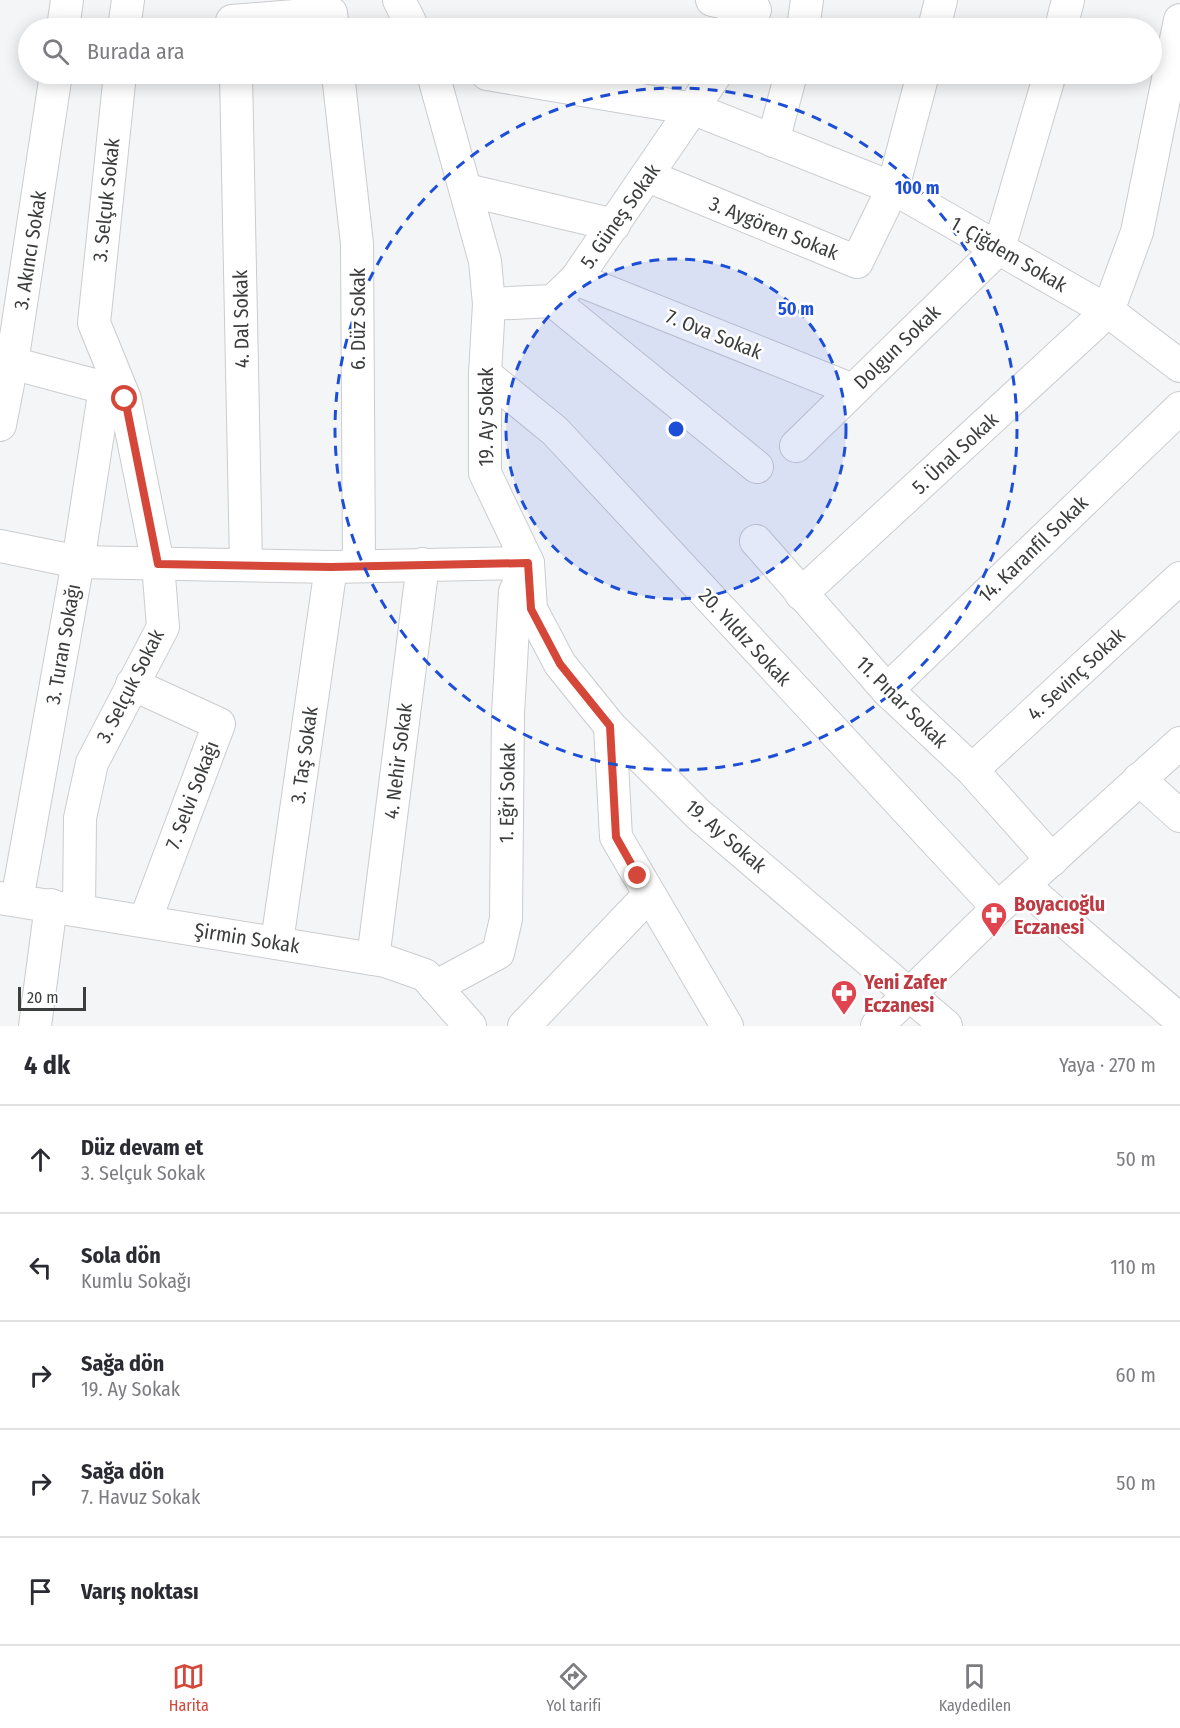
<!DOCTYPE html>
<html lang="tr">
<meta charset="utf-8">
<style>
:root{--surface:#fff;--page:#f7f7f7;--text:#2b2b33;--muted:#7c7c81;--line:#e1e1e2;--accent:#d44739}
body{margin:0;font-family:"Fira Sans Condensed",sans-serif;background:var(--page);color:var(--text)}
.scale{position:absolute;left:18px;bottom:15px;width:68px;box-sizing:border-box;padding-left:6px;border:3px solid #3c3d3d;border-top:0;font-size:16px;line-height:21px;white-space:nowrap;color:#3c3d3d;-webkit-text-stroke:4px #fff;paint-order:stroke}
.stop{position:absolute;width:18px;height:18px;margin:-14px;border:4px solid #d44739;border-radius:50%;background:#fff}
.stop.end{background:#d44739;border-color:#fff;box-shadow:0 2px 6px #0008}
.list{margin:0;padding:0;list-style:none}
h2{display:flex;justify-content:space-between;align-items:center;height:78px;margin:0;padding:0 24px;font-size:26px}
h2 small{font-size:20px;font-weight:400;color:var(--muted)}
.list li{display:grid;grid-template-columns:39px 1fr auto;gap:18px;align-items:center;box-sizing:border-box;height:108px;padding:0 24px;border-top:2px solid var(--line)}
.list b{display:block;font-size:22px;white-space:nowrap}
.list p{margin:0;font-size:20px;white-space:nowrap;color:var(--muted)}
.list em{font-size:20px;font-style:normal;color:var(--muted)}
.icon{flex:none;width:33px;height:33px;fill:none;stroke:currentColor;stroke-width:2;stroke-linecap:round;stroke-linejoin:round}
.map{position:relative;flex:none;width:1180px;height:1026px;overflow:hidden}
.search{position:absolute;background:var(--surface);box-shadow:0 3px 15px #0003;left:18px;right:18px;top:18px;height:66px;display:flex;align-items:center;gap:15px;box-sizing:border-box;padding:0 21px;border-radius:33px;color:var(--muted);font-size:22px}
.sheet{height:618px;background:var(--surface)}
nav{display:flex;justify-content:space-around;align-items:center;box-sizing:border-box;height:84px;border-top:2px solid var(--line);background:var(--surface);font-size:16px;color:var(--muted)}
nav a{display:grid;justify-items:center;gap:3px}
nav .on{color:var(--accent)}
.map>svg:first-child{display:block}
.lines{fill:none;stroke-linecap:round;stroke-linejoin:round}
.minor-casing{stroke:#cbccce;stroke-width:34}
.minor{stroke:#fff;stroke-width:32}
.route{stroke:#d44739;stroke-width:8}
.ring{fill:none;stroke:#1d4ed8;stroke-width:3;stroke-dasharray:10 8}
.labels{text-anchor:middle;stroke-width:5;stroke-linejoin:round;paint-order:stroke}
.street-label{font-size:20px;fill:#3c3d3d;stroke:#fff}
.health-label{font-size:20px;font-weight:bold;fill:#be3a42;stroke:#fff;text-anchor:start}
.centre{fill:#1d4ed8;stroke:#fff;stroke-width:3}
.ring-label{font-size:18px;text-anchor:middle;font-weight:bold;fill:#1d4ed8;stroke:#fff;stroke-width:5;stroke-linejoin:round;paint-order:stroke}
</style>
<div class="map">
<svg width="1180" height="1026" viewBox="0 0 1180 1026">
<rect width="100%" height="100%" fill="#f4f5f7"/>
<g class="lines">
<g class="minor-casing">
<g id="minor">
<polyline points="399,0 413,28"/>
<polyline points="712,0 755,10"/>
<polyline points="232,21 331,13 333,28"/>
<polyline points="63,28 67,0"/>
<polyline points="124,28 128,0"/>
<polyline points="803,28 807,0"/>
<polyline points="934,28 941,0"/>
<polyline points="1061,28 1068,0"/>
<polyline points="236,74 246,564"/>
<polyline points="338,74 357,244 359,565"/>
<polyline points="433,74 485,261 489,304 485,374 485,473 528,563 531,609 560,664 610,726 699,815 946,1026"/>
<polyline points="487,74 694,109 893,188 1108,311 1180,366"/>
<polyline points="773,141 791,74"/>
<polyline points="648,176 857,262 893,188 923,74"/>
<polyline points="467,190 614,225"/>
<polyline points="576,279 853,390"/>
<polyline points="553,301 757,467"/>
<polyline points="489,304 553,301 576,279 716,74"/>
<polyline points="0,360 105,388 122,397"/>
<polyline points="485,374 555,431 998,908"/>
<polyline points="0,425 12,363 56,74"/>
<polyline points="796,446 999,248 1050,74"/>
<polyline points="756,541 887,690 972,770 1052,860"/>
<polyline points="0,546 78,562 331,567 528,563 515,592 508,714 506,919 498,953 435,987"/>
<polyline points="801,594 1108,311 1137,232 1180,20"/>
<polyline points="132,684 219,724 145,921"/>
<polyline points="887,690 1180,408"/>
<polyline points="610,726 616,837 727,1026"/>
<polyline points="972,770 1180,578"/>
<polyline points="1139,779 1180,816"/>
<polyline points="1024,886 1180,1020"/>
<polyline points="0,898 385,961 425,975 470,1026"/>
<polyline points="17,900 78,562 105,388"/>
<polyline points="79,910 80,818 92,763 163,627 158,564 125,399 94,323 120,74"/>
<polyline points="277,942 331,567"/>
<polyline points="373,959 423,564"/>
<polyline points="35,1026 51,905"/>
<polyline points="524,1026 649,895"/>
<polyline points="877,1026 998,908 1180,743"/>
</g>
</g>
<use href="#minor" class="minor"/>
</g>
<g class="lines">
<polyline class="route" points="125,399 158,564 331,567 528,563 531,609 560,664 610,726 616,837 638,876"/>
</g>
<circle cx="676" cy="429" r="170" fill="#1d4ed8" fill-opacity=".12"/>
<g class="ring">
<circle cx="676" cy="429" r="170"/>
<circle cx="676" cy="429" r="341"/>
</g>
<defs>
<g id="pharmacy-pin" transform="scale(1.35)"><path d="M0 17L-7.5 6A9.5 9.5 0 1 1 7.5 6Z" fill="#e0444e" stroke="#fff"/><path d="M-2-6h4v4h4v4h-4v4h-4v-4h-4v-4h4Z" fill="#fff"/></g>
</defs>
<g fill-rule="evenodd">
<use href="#pharmacy-pin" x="994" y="915"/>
<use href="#pharmacy-pin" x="844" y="993"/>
</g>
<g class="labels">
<g class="street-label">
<text transform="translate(106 200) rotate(-84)" y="7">3. Selçuk Sokak</text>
<text transform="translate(620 216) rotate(-55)" y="7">5. Güneş Sokak</text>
<text transform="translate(774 228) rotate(22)" y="7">3. Aygören Sokak</text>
<text transform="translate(30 250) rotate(-81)" y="7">3. Akıncı Sokak</text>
<text transform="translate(1009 254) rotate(30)" y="7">1. Çiğdem Sokak</text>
<text transform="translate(241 319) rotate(-91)" y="7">4. Dal Sokak</text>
<text transform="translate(358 319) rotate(-90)" y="7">6. Düz Sokak</text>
<text transform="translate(714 334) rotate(22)" y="7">7. Ova Sokak</text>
<text transform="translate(897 347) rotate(-44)" y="7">Dolgun Sokak</text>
<text transform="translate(486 417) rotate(-90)" y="7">19. Ay Sokak</text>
<text transform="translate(955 453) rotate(-43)" y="7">5. Ünal Sokak</text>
<text transform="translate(1033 549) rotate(-44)" y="7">14. Karanfil Sokak</text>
<text transform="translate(745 637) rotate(47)" y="7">20. Yıldız Sokak</text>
<text transform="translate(63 644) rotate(-80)" y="7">3. Turan Sokağı</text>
<text transform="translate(1076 674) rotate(-43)" y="7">4. Sevinç Sokak</text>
<text transform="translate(130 686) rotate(-63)" y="7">3. Selçuk Sokak</text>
<text transform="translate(902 702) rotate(45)" y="7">11. Pınar Sokak</text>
<text transform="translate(304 755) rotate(-82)" y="7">3. Taş Sokak</text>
<text transform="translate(398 761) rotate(-83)" y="7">4. Nehir Sokak</text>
<text transform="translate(507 793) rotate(-89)" y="7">1. Eğri Sokak</text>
<text transform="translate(192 795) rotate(-69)" y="7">7. Selvi Sokağı</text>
<text transform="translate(726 836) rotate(41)" y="7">19. Ay Sokak</text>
<text transform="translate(247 938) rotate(9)" y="7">Şirmin Sokak</text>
</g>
<g class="health-label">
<text x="1014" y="911">Boyacıoğlu<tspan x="1014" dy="23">Eczanesi</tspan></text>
<text x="864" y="989">Yeni Zafer<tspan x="864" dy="23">Eczanesi</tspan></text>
</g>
</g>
<circle cx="676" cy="429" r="9" class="centre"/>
<g class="ring-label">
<text x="917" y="194">100 m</text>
<text x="796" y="315">50 m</text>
</g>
</svg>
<div class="scale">20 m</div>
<div class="stop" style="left:125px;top:399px"></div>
<div class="stop end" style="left:638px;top:876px"></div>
<div class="search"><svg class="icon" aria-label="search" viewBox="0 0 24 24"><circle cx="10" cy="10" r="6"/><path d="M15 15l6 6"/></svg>Burada ara</div>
</div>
<section class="sheet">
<h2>4 dk<small>Yaya · 270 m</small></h2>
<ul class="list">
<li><svg class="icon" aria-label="ahead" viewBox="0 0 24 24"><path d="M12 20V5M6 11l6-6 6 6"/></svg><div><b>Düz devam et</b><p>3. Selçuk Sokak</p></div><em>50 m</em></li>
<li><svg class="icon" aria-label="left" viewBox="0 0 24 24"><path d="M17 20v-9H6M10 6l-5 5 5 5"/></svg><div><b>Sola dön</b><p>Kumlu Sokağı</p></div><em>110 m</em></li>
<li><svg class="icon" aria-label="right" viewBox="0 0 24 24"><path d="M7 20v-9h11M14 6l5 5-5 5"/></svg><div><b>Sağa dön</b><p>19. Ay Sokak</p></div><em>60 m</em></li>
<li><svg class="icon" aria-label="right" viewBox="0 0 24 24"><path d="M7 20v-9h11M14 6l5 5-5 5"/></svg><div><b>Sağa dön</b><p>7. Havuz Sokak</p></div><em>50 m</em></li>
<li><svg class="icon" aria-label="arrive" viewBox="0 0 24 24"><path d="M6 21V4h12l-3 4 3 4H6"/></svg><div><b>Varış noktası</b></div></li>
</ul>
</section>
<nav>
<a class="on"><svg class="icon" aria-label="map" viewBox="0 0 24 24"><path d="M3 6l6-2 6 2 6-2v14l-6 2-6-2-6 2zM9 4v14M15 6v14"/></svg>Harita</a>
<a><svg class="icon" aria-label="directions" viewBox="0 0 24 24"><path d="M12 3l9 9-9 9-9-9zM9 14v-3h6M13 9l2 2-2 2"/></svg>Yol tarifi</a>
<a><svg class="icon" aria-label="saved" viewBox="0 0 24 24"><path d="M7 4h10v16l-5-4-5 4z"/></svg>Kaydedilen</a>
</nav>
